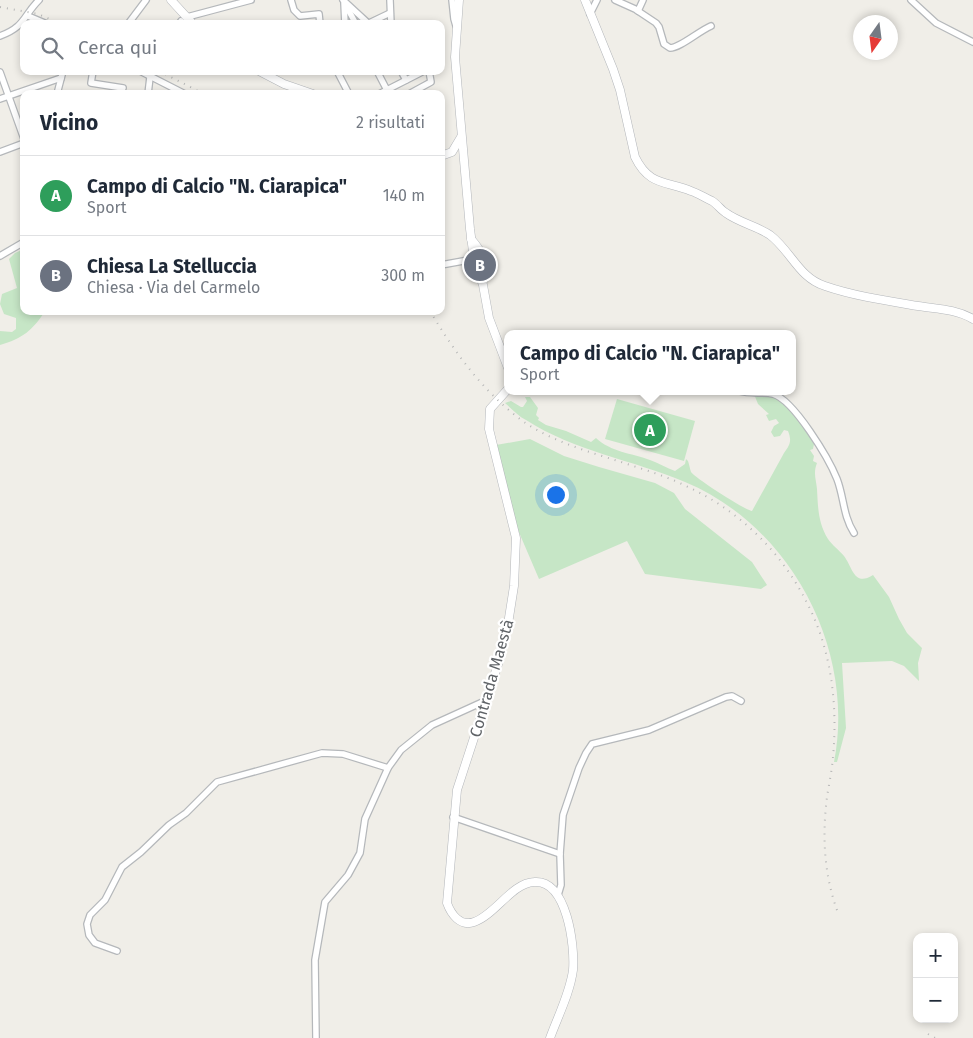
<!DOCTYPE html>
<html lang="it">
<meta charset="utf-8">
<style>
:root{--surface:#fff;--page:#f6f6f7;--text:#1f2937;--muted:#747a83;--line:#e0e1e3;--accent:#e3453b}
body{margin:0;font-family:"Fira Sans",sans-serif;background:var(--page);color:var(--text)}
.controls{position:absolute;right:15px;bottom:15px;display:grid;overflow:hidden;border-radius:10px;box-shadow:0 2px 8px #0003}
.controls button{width:45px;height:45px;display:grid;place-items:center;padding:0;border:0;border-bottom:1px solid var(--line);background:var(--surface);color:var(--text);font:25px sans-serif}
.compass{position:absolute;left:853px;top:15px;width:45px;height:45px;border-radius:50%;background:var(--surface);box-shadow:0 2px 8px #0003;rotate:194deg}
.you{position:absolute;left:555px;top:494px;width:18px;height:18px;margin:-12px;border:4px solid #fff;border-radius:50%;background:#1a73e8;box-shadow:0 0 0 8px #1a73e833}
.badge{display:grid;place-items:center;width:32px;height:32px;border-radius:50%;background:var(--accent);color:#fff;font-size:16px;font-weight:700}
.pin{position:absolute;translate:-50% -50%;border:2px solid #fff;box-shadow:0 1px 5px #0006}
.popup{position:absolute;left:504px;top:330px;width:292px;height:65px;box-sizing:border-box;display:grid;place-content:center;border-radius:10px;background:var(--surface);filter:drop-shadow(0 1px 4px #0005);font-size:16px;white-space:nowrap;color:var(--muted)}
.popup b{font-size:19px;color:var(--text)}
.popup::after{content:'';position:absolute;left:50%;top:100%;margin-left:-10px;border:10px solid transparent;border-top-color:var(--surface)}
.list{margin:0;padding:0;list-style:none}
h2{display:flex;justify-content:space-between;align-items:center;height:65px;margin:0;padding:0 20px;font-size:21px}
h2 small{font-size:16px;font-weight:400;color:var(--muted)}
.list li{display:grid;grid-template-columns:32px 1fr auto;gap:15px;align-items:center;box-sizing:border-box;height:80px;padding:0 20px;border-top:1px solid var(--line)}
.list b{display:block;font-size:19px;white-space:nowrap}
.list p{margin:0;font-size:16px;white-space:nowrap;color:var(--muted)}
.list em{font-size:16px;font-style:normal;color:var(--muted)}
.icon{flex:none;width:28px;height:28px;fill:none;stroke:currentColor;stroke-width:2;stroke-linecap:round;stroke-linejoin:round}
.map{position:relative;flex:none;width:973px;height:1038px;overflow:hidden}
.search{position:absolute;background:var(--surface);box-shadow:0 2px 8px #0003;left:20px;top:20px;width:425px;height:55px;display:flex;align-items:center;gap:12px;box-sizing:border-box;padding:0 18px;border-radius:10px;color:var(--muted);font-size:19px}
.panel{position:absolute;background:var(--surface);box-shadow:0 2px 8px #0003;left:20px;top:90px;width:425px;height:225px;border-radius:10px}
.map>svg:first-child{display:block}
.green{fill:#c6e6c6}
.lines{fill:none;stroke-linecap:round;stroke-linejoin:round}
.street-casing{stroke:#b5b8bb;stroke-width:8}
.secondary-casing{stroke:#b4b7bb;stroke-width:9}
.street{stroke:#fff;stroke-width:5.5}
.secondary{stroke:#fff;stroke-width:8}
.rail{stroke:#b6b7b7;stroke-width:2;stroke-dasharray:1 6;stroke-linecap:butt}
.labels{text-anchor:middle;stroke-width:4.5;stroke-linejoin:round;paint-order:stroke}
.street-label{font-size:16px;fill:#5f6367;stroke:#fff}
</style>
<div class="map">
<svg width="973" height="1038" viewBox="0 0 973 1038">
<rect width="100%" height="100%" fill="#f0eee8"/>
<g class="green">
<path d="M24 249V311H45C33 330 22 339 0 345V331L12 332 16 329V318L4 314 0 304 2 294 17 288 9 259 15 253Z"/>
<path d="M754 394C760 395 768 394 774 397 791 405 805 428 814 444L813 449 810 450 814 456 813 461 817 463C813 473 816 479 817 489 818 507 818 523 828 539 832 545 839 550 844 556 853 568 854 587 873 575L889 597 899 619 907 633 922 648 918 663 919 681 904 666 892 661 842 663 846 728 837 762H834C856 650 791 526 685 482 633 460 574 451 526 420 518 416 512 409 505 403L511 401 521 407H523L527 401 525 397H530L538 408 536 415 539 418 538 420 546 425 566 431 591 442 596 438C611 452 631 453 650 460 658 463 667 468 675 471L685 464 686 459 688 461C689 464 690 469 691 472 695 478 745 510 752 511L784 453C790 445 792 441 788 431L784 430 780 436 774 437 771 432 774 426 779 423 776 419 769 421 766 415 769 414 758 404Z"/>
<polygon points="617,399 695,421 684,461 605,439"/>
<polygon points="530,439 564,456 599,467 655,483 674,493 685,509 752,562 767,585 761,589 645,574 627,541 539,579 515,523 496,445"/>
</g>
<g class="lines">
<g class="street-casing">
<g id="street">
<polyline points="291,0 294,10 300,16 319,14 320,24"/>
<polyline points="343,0 369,24"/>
<polyline points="390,0 391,24"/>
<polyline points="452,0 454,19 456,26"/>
<path d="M615 0 635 9 656 23 659 27 664 44 670 48C680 48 699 31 711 26"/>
<polyline points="911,0 936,23 973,42"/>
<polyline points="344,3 345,24"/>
<polyline points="345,4 356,24"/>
<polyline points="638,11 643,0"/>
<polyline points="590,14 597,0"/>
<polyline points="28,16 47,24"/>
<polyline points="187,17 251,0"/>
<polyline points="128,24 146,0"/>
<polyline points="179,24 181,21"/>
<polyline points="367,24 390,13"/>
<path d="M0 36C25 27 23 16 39 0"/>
<polyline points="93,71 91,83 123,88"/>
<polyline points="140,71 185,94"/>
<polyline points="337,71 349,94"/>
<polyline points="377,71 389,94"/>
<polyline points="401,71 406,80"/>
<polyline points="0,72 24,139"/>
<polyline points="57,94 63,71"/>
<polyline points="148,94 150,77"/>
<polyline points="379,94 424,71"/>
<polyline points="409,94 431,82 429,71"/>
<polyline points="0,99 61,78"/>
<polyline points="0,152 24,143"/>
<polyline points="0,256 24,242"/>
<polyline points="441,265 474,259"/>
<path d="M739 391C750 394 762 392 773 394 794 400 829 459 837 479 844 497 843 516 854 533"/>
<polyline points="453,817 560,854"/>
<polyline points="558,895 561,885 560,854 563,815 579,768 586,753 592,744 649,730 726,697 732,696 741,701"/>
<polyline points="117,951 95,943 89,935 87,924 90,915 105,900 122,867 141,852 169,825 186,813 217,782 322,753 343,754 388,768"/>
<polyline points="316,1038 315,960 325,902 348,875 360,853 365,819 388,768 401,750 432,725 487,700"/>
</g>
</g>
<g class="secondary-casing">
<g id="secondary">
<polyline points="171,0 193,24"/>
<polyline points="459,0 455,57 470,229 474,259 483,285 489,318 508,368"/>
<path d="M585 0 613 69 620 90 635 157C649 186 666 181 691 191 698 193 705 198 712 201 717 204 721 210 726 213 740 223 757 226 770 235 791 251 799 278 825 286 854 296 888 301 918 306 937 309 956 309 973 319"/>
<polyline points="259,71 284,84 313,94"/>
<polyline points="441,156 452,152 461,137"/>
<path d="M471 239C485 255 484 260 483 281"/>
<path d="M508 389 490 409 489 429 516 538 514 586 508 624 500 658 457 790 447 903C451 914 460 927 474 922 495 915 512 883 534 882 567 879 575 946 573 970 570 993 558 1016 550 1038"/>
</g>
</g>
<use href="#street" class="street"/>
<use href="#secondary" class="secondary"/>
<g class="rail">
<polyline points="0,7 38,14 61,24"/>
<polyline points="159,71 204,94"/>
<path d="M430 311C455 353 484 393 524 422 552 441 586 451 618 461 642 469 667 476 690 488 739 511 780 551 805 599 831 647 838 703 833 757 832 770 829 784 827 797 822 837 824 875 838 913"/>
<polyline points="928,1034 935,1038"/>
</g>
</g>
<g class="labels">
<g class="street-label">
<text transform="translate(491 678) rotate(-74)" y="6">Contrada Maestà</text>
</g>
</g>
</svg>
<div class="controls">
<button>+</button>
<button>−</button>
</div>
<svg class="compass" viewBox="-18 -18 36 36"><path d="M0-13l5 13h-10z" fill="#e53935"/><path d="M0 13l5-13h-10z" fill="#747a83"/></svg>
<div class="you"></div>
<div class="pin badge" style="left:650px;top:430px;background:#2e9e5b">A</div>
<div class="popup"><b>Campo di Calcio &quot;N. Ciarapica&quot;</b>Sport</div>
<div class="pin badge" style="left:480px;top:265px;background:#6b7280">B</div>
<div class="search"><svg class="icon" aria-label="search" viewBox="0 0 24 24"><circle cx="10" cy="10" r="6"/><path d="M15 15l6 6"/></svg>Cerca qui</div>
<section class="panel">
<h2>Vicino<small>2 risultati</small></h2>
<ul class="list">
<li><span class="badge" style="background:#2e9e5b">A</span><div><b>Campo di Calcio &quot;N. Ciarapica&quot;</b><p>Sport</p></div><em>140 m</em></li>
<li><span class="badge" style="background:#6b7280">B</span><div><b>Chiesa La Stelluccia</b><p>Chiesa · Via del Carmelo</p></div><em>300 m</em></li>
</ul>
</section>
</div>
